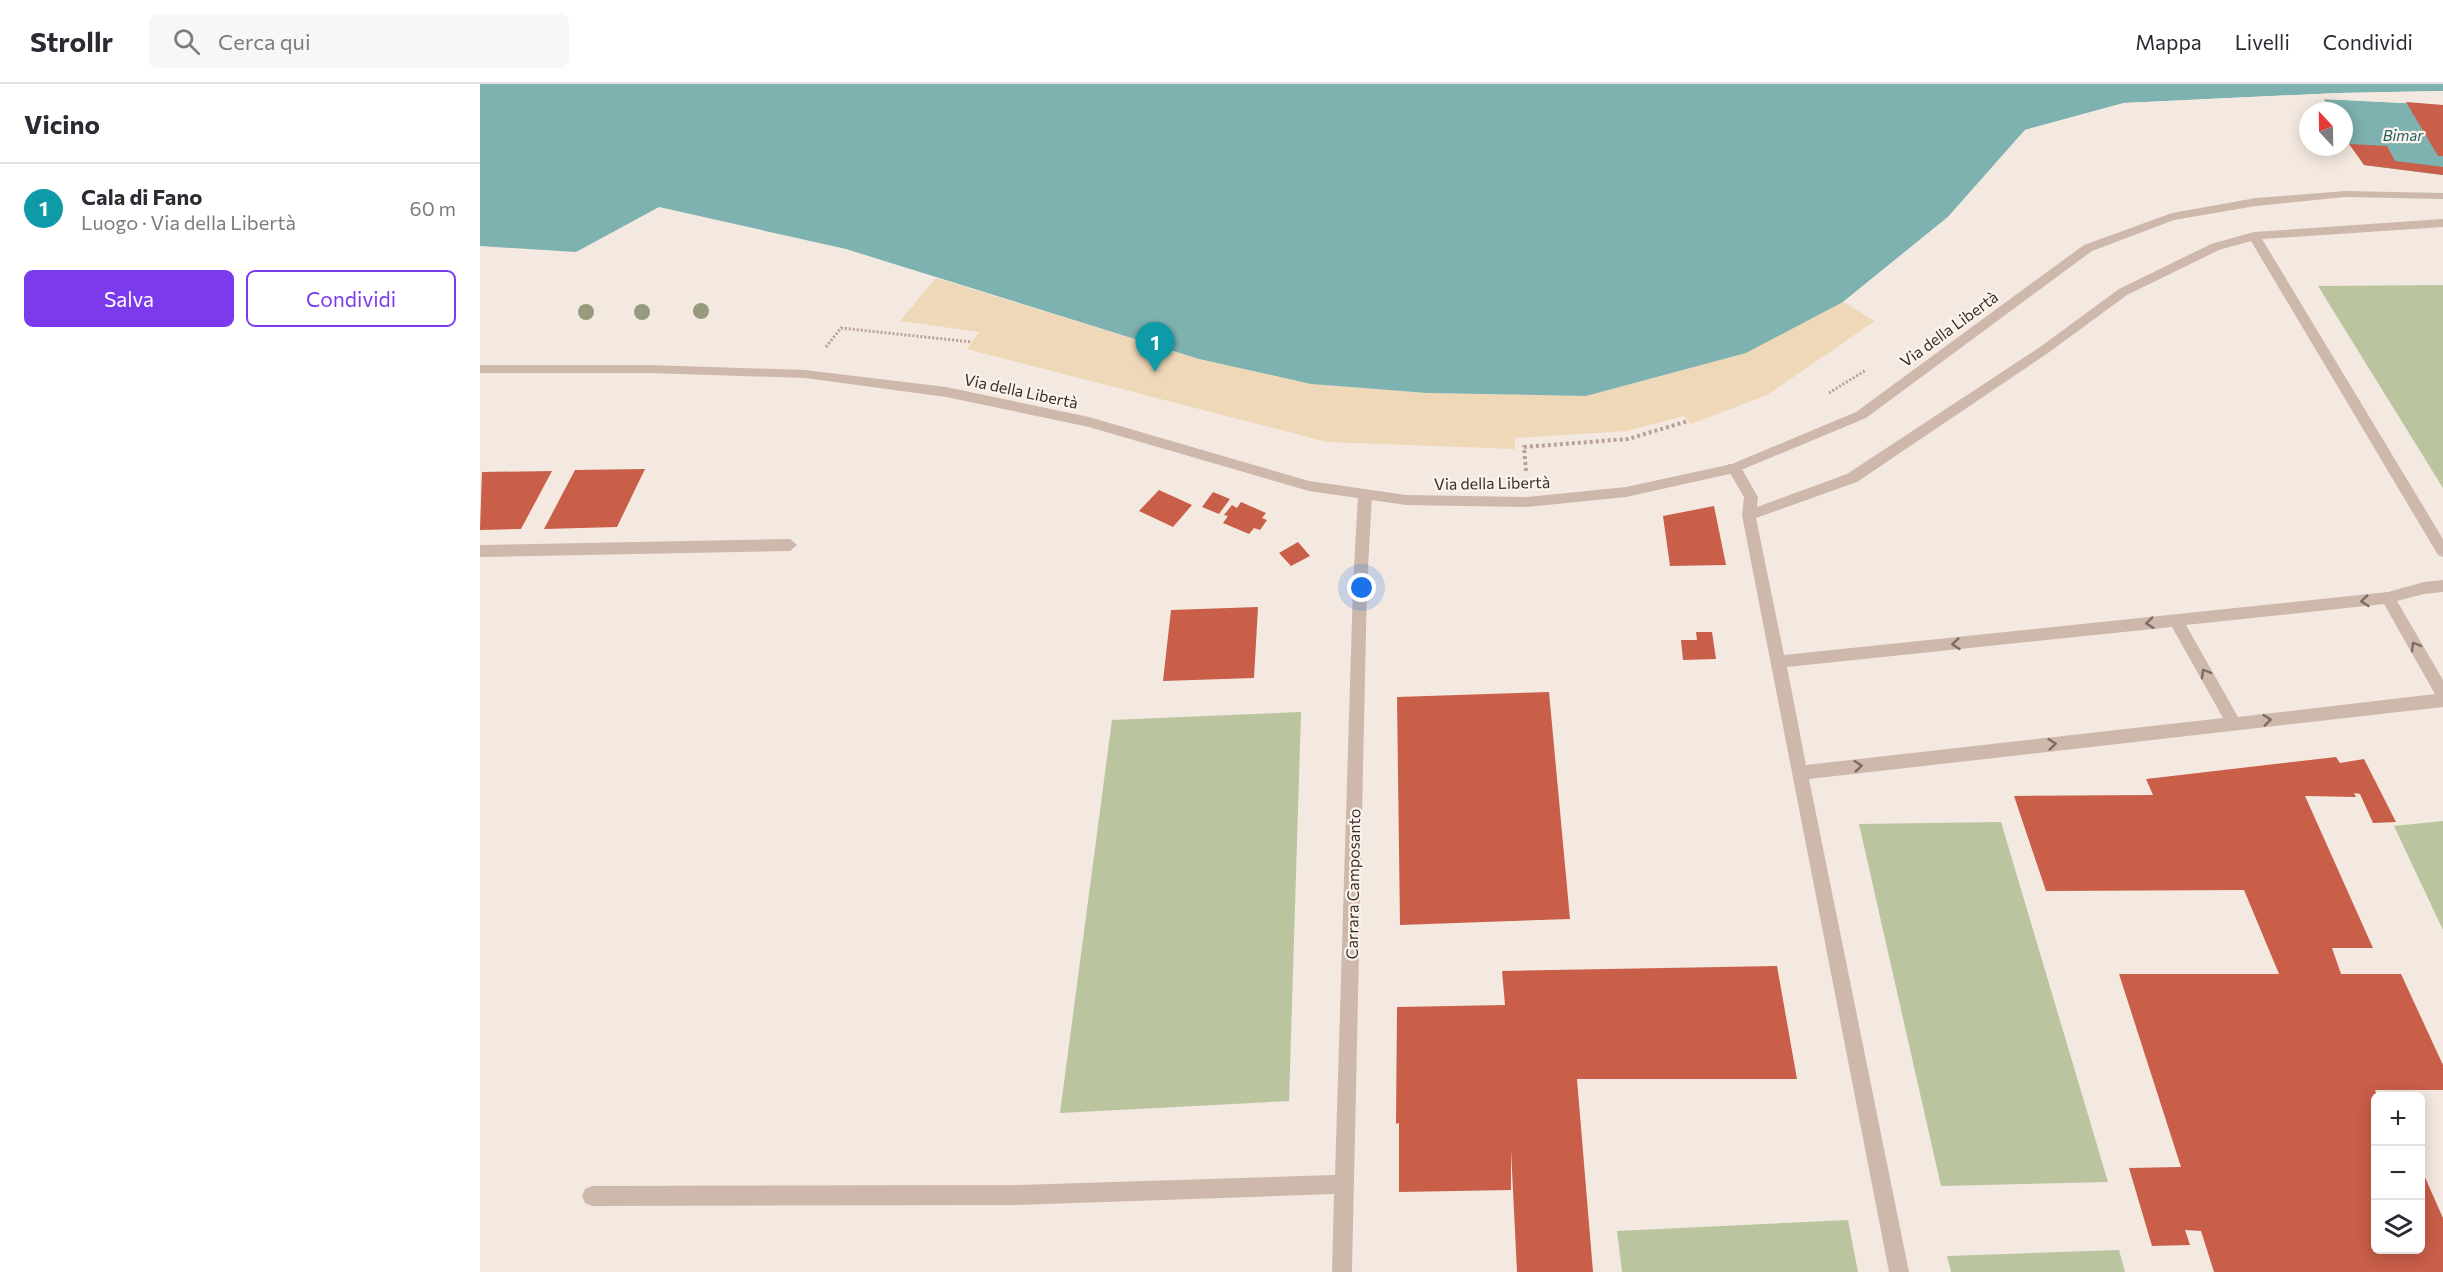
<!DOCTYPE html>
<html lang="it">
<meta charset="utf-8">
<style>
:root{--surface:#fff;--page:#f7f7f7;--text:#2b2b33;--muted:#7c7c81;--line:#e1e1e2;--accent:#7c3aed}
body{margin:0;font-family:Commissioner,sans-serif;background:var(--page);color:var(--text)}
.controls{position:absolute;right:18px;bottom:18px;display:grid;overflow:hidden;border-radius:9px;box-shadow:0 3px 15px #0003}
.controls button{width:54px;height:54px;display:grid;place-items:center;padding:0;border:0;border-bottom:2px solid var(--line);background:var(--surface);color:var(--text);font:30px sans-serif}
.compass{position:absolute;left:1819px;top:18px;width:54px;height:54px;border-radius:50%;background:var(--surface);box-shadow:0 3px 15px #0003;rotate:338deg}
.you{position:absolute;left:882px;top:504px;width:21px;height:21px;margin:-15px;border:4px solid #fff;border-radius:50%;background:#1a73e8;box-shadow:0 0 0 9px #1a73e833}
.badge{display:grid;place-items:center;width:39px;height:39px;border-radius:50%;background:var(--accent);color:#fff;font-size:20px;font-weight:700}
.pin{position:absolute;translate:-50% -50px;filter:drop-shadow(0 2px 3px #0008)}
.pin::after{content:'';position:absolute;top:32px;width:21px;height:18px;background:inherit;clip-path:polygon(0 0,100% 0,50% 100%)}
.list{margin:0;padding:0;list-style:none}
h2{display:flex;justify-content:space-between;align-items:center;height:78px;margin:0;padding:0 24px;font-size:26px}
h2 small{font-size:20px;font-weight:400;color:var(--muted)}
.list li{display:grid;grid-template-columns:39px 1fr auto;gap:18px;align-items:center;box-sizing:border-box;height:90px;padding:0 24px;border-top:2px solid var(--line)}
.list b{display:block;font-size:22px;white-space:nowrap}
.list p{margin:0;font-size:20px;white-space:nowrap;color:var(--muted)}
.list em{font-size:20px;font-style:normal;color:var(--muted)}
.actions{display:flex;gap:12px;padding:18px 24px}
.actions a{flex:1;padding:14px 0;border:2px solid var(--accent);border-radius:9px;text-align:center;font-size:21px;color:var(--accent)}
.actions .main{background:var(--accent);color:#fff}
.icon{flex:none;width:33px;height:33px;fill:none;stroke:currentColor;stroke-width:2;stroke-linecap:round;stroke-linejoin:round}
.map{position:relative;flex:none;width:1963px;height:1188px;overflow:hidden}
header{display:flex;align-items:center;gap:36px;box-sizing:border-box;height:84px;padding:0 30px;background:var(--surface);border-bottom:2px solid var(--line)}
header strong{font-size:28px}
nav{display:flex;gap:33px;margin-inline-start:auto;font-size:21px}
.search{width:420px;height:54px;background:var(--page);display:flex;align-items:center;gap:15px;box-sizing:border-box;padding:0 21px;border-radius:9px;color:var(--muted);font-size:22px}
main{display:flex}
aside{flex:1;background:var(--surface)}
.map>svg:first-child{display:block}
.green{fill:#bac49f}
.sand{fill:#efd8b7}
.water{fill:#7eb2b0}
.pier{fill:#f4e9e0}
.building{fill:#c95e49}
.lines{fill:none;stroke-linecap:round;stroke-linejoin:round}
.path-far1{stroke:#b9a295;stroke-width:3;stroke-dasharray:2 2;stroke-linecap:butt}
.path{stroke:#b9a295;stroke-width:4;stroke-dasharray:3 3;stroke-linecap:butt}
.lane{fill:#cdb8ab;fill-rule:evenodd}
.street{fill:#cdb8ab;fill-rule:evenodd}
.tree{fill:#989a7e}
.oneway{stroke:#7d6c64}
.labels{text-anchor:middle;stroke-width:4.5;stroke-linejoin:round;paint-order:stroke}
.far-water-label{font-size:15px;font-style:italic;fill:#1e5e5d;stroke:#fbf4ed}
.street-label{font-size:16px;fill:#3b2e2a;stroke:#fbf4ed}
</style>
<header>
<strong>Strollr</strong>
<div class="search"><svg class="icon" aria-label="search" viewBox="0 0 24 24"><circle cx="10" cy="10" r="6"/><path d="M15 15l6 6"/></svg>Cerca qui</div>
<nav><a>Mappa</a><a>Livelli</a><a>Condividi</a></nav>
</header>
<main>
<aside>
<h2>Vicino<small></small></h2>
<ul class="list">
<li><span class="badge" style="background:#0f9aa8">1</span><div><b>Cala di Fano</b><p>Luogo · Via della Libertà</p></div><em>60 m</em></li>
</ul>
<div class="actions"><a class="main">Salva</a><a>Condividi</a></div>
</aside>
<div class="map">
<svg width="1963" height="1188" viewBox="0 0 1963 1188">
<rect width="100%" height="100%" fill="#f4e9e0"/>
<g class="green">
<polygon points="1963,201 1963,404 1838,202"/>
<polygon points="821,628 809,1017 580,1029 632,636"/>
<polygon points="1963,737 1963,846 1914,742"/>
<polygon points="1521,738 1628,1098 1461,1102 1379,740"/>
<polygon points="1368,1136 1378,1188 1142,1188 1137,1147"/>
<polygon points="1639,1166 1645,1188 1471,1188 1467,1172"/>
</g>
<polygon class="sand" points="456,194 719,275 831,300 947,309 1106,312 1266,269 1363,218 1395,237 1287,311 1211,340 1204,332 1147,347 1035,354 1035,365 847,358 487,265 499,248 420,237"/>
<g class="water">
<polygon points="0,0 1963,0 1963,7 1859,9 1644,19 1545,46 1468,133 1363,218 1266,269 1106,312 947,309 831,300 719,275 366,165 179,123 96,168 0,162"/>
<polygon points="1843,15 1963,21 1963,91 1884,81 1864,51 1864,27 1850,27"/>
</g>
<polygon class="pier" points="1963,7 1963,10 1852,12 1963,18 1963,21 1844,15 1850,27 1847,27 1841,16 1841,12 1644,22 1546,49 1470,135 1365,219 1363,218 1468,133 1545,46 1644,19 1859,9"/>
<g class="building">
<polygon points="1926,18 1963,21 1963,72 1958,72"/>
<polygon points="1869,60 1907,62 1915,77 1963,83 1963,91 1884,81"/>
<polygon points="165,385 137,443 64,445 95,386"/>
<polygon points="72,387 41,445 0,446 2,388"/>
<polygon points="679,406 712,421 693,443 659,427"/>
<polygon points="733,408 750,415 739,430 722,423"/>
<polygon points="761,418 786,429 782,434 787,436 780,446 774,444 769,450 743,439 748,432 744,431 752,421 757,424"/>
<polygon points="1234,422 1246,481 1190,482 1183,432"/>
<polygon points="818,458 830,472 811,482 799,469"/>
<polygon points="778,523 774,594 683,597 691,526"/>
<polygon points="1216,548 1232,548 1236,575 1203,576 1201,556 1217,556"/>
<polygon points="1069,608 1090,835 920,841 917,613"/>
<polygon points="1856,673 1860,679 1884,675 1916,738 1893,739 1880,710 1874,709 1876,713 1825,712 1893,864 1852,864 1861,890 1921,890 1963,981 1963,1006 1895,1006 1897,1012 1896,1012 1896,1166 1940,1166 1940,1082 1963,1134 1963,1188 1734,1188 1721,1147 1705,1146 1710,1161 1672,1162 1649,1084 1701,1083 1639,890 1799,890 1764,806 1566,807 1534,712 1673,711 1666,695"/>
<polygon points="1297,882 1317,995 1097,995 1113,1188 1037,1188 1031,1066 1031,1106 919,1108 919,1039 916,1040 917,923 1025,921 1022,887"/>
</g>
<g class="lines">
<g class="path-far1">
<polyline points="346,263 361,244 492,258"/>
<polyline points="1349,309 1386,286"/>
</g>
<polyline class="path" points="1046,387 1044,363 1148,355 1208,337"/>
<g class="lane">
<path d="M1963 135V143L1782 155 1963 455V473L1958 471 1771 157 1739 166 1647 211 1568 269 1377 398 1276 434 1304 571 1908 508 1944 498 1963 496V508L1944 510 1917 517 1963 596V623L1329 695 1429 1188H1409L1262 431 1264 413 1247 384 1249 380H1259L1278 413 1277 423 1367 390 1560 263 1639 205 1731 160 1774 148ZM1904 520 1955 610 1758 633 1706 541ZM1692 543 1743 634 1326 681 1307 583Z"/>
<polygon points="885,406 892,411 887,502 872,1188 852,1188 854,1110 538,1121 112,1122 105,1119 102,1112 105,1105 112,1102 538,1101 855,1091 873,502 878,411"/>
<polygon points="310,455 317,461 310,467 0,473 0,461"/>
</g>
<polygon class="street" points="1865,107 1963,109 1963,115 1865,113 1776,122 1694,136 1612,167 1386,334 1254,389 1146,413 1047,423 926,421 829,407 609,343 466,313 325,294 169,289 0,289 0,281 169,281 325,286 466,303 609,333 829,397 926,411 1047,413 1146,403 1252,380 1376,328 1604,161 1692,129 1776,114"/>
</g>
<g class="tree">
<circle cx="221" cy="227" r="8"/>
<circle cx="106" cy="228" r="8"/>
<circle cx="162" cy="228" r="8"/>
</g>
<defs><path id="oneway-chevron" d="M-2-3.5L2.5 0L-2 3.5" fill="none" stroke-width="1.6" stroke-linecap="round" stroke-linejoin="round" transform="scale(1.5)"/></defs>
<g class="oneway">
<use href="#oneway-chevron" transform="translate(1885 517) rotate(174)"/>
<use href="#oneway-chevron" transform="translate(1670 539) rotate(174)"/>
<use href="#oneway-chevron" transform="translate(1476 560) rotate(174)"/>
<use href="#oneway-chevron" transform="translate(1935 562) rotate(-120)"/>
<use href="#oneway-chevron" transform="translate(1725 589) rotate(-120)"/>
<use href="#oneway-chevron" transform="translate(1787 636) rotate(-6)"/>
<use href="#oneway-chevron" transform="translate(1572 660) rotate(-6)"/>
<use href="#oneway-chevron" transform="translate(1378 682) rotate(-6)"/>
</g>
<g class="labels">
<g class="far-water-label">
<text x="1923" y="57">Bimar</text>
</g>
<g class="street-label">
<text transform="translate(1469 245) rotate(-36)" y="6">Via della Libertà</text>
<text transform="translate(541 307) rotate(12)" y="6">Via della Libertà</text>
<text transform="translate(1012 399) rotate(-1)" y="6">Via della Libertà</text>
<text transform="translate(873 800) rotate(-89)" y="6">Carrara Camposanto</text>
</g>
</g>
</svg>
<div class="controls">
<button>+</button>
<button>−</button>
<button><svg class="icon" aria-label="layers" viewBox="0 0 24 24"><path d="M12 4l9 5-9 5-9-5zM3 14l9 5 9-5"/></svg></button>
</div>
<svg class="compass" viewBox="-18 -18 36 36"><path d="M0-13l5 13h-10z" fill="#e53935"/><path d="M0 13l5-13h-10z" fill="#7c7c81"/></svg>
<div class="you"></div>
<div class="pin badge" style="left:675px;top:288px;background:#0f9aa8">1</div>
</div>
</main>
